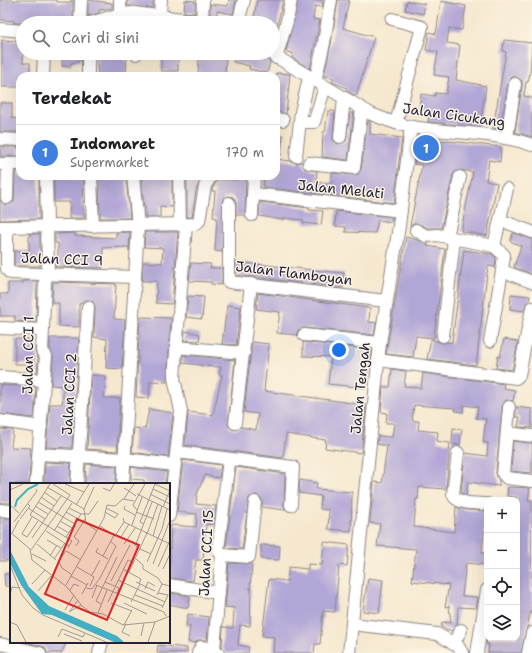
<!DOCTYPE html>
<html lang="id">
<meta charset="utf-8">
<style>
:root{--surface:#fff;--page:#f6f6f6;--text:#202124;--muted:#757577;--line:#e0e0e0;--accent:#0b8043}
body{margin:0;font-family:"Shantell Sans",sans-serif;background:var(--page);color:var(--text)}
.controls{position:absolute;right:12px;bottom:12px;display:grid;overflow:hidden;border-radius:8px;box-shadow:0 4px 16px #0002}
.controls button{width:36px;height:36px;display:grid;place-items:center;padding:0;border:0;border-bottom:1px solid var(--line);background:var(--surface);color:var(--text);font:20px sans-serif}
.you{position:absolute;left:339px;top:350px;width:14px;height:14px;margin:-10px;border:3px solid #fff;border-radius:50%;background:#1a73e8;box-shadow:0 0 0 6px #1a73e833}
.badge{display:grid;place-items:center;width:26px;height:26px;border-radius:50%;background:var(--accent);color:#fff;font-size:13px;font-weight:700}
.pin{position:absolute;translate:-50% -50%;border:2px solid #fff;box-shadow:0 1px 4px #0006}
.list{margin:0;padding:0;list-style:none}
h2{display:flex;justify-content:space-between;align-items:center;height:52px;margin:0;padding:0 16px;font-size:17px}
h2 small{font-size:13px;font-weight:400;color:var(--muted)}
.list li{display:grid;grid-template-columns:26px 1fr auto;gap:12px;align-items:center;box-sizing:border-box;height:56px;padding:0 16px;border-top:1px solid var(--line)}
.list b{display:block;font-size:15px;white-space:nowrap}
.list p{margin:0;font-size:13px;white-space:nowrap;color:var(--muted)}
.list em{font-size:13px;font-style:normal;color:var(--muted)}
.icon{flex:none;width:22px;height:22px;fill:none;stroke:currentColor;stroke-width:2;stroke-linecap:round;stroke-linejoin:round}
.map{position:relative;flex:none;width:532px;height:653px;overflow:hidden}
.search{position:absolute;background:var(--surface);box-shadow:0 4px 16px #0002;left:16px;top:16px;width:264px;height:44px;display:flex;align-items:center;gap:10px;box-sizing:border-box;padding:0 14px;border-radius:22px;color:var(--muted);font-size:15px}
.panel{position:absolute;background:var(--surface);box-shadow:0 4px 16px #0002;left:16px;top:72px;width:264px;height:108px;border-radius:12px}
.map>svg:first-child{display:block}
.building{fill:#b1a6d6}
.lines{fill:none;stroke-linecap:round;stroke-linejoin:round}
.minor-casing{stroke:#8c8585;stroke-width:14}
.minor{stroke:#fff;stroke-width:12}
.labels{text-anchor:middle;stroke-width:3;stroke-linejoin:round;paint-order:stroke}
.street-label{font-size:14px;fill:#22223b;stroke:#fcf5e5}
.inset-river{fill:none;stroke:#44afc2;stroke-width:2}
.inset-road{fill:none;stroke:#a19994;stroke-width:1}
.view{fill:#d62828;fill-opacity:0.15;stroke:#d62828;stroke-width:2}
.inset-edge{fill:none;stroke:#22223b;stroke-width:2}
</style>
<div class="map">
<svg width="532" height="653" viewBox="0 0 532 653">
<rect width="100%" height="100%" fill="#fcf5e5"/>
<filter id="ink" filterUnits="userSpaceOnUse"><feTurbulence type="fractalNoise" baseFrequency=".025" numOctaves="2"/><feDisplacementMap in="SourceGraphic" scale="8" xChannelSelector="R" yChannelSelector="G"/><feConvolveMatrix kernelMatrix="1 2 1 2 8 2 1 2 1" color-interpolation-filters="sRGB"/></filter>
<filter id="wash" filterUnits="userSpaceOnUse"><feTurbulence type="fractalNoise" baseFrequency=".012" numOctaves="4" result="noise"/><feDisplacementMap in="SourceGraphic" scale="16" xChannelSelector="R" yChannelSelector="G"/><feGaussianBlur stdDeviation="0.9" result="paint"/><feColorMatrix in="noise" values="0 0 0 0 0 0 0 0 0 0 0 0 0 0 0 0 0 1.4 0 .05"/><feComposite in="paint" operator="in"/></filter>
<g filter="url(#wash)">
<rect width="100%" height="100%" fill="#f6e8cf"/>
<g id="blocks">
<g class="building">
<polygon points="0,0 56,0 57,2 71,2 71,0 73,0 73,23 57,23 57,20 42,19 42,23 14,23 14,21 2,20 0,19"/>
<polygon points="88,0 112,3 112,8 99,10 99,13 88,16"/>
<polygon points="128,0 153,0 153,8 128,6"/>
<polygon points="185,0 195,1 195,13 184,12"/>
<polygon points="229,0 236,0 233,14 217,11 217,15 210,15 210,4 228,6"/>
<polygon points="257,0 283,0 276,30 273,29 273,23 253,23"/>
<polygon points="298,0 323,0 322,7 315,6 313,19 320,20 310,69 292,58 293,53 286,52"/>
<polygon points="338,0 349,0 343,28 374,37 356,96 346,90 347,88 332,82 334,78 324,76 331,44"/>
<polygon points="407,1 425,4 423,14 405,10"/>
<polygon points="441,1 466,6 462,30 449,28 447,43 460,45 456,80 486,86 480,127 428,122 429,114 419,113 421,94 435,96 435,93 446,94 449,77 434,75 438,52 426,50 429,32 436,34"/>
<polygon points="16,39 23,39 23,63 30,63 30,73 28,76 20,76 20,87 2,87 2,40 16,41"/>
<polygon points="504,40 532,43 530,73 528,82 526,82 524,96 532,98 532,137 515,132 522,85 522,81 516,77 512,77 508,82 501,129 493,128 506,52 503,51"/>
<polygon points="62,53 80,53 80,61 71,63 71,66 62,66"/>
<polygon points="96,53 127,53 126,76 98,76"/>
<rect x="161" y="53" width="17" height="18"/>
<polygon points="183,53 214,53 214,55 226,56 225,76 198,76 199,59 182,58"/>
<polygon points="235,53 251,53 251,55 265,58 270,62 267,73 249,69 250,66 233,62"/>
<polygon points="276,73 290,74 286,114 276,112"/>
<polygon points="0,103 12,103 12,118 20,119 20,132 0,132"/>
<polygon points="328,111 335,111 333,137 333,140 339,144 346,141 350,113 354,113 348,160 322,157 323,132 325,132"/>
<polygon points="368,121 370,122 370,134 402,138 394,203 263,187 264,176 276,176 276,159 290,161 296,163 302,162 305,169 317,171 316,182 331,183 332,173 357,175 361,169"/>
<polygon points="276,135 283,135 281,155 276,155"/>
<polygon points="419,140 439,142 440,140 501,147 500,162 489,160 486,181 497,183 487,236 461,231 473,172 461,170 455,172 453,175 441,228 428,228 417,223 410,226 422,165 414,164"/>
<polygon points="1,147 18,147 20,156 0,156"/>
<polygon points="15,172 20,172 20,176 39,176 39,219 0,220 0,200 6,205 14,202"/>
<polygon points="54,176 84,176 83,207 85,218 69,218 70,202 54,202"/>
<polygon points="99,176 126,176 130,218 100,218"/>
<polygon points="141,176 172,176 172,207 160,206 160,217 145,217 145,207 144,207"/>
<polygon points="187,176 202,177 196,190 192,217 187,217"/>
<polygon points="237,176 246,176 245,215 236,215 236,203 233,197 229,196 223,199 222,252 215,251 217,218 213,217 215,191 212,191 212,189 218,179 236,180"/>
<polygon points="260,202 309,208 309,210 323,211 321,225 303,223 303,220 284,218 284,220 259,216"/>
<polygon points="336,211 392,217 391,222 378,220 375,233 345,232 346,227 335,226"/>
<polygon points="130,232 129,251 129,247 103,248 103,268 55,267 55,263 58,263 58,243 55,243 55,234 75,233 75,236 116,238 116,233"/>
<polygon points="145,232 178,232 172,304 156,303 157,281 142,281 143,262 162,263 163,248 144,247"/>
<polygon points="513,233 532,239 532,274 514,267 521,246 510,241"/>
<polygon points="29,234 40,234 40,266 14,266 14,251 29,251"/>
<polygon points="406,237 428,243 427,246 445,249 434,338 416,336 413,357 386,354"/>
<polygon points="464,250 492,254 496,258 495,267 488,266 476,365 427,359 431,339 442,343 452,342"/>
<polygon points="236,262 344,273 343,288 236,275"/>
<polygon points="191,263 211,264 210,268 222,268 222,285 211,284 211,282 189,281"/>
<polygon points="23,281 37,281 36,322 15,321 15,316 0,316 0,294 8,294 8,283 23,283"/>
<polygon points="53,282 116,284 114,319 125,320 122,369 106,368 107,339 94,337 95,307 92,301 85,300 79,304 79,327 59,326 59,303 52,303"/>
<polygon points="258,293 370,308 369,322 376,323 374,335 305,328 298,330 297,335 277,333 280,312 256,309"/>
<polygon points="511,294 530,296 529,301 526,303 524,311 510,309"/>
<polygon points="188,296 204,297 202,319 186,317"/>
<polygon points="227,305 241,307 236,345 222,344"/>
<polygon points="140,317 171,318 167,382 150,381 149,398 136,397"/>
<polygon points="185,331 200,334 199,341 184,340"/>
<polygon points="50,338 79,338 72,448 46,447 50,404 62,404 63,395 63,386 51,385 53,357 50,349"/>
<polygon points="15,339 28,339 28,341 35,341 35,351 38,358 37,372 31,372 31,364 15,364"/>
<polygon points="504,339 518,342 512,370 496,368 498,356 500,357"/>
<polygon points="252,342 269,344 264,391 366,405 361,453 325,448 326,440 286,434 283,458 185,445 188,412 213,415 222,375 219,375 221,367 201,366 201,365 183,363 183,355 235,360 228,426 234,430 241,427 256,430 258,414 244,412"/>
<polygon points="303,342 372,350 365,388 328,384 331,357 303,356"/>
<polygon points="392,369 406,371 404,386 421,388 423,373 504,384 503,388 515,390 513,401 506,400 502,406 496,473 499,481 499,486 468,482 466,495 461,493 465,453 487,456 488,443 483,442 486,419 476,418 478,407 464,405 463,412 455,411 455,408 414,405 412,421 419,421 418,430 438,432 437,441 450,443 446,489 419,487 418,499 416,499 414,527 454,532 456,507 467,510 487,511 487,531 484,531 482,553 487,553 486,565 466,563 462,596 478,597 476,608 458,607 457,624 452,631 441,627 442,622 451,623 449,606 445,607 449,585 412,581 416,549 377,546 380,524 370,523 374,482 382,483 387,446 377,444 378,436 392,437 394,423 386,423 387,413 381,412 383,387 390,387"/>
<polygon points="91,375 106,376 104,398 120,398 117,451 87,449"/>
<polygon points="0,385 36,387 34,418 0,414"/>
<polygon points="516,407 532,409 532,428 518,427 520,417 516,417"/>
<polygon points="149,409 173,413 168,457 132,452 134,428 145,429"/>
<polygon points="453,428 462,429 460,445 452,444"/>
<polygon points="0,429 13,430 11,447 31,448 29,484 11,484 11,503 0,503"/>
<polygon points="513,441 532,443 532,473 511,471"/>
<polygon points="183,460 221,465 219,478 205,475 197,494 196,504 216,506 214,525 206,524 203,560 196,560 193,581 169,578 171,525 196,527 197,514 177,512"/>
<polygon points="45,462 71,463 70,484 44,484"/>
<polygon points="86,464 117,466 116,484 85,484"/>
<polygon points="131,467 167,472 165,484 144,484 144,480 131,479"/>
<polygon points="236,467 285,474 284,505 285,510 262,507 262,499 256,495 249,498 242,549 226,548"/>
<polygon points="300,480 317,483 316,489 352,492 351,531 328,529 329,510 320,509 321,496 299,493"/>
<polygon points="508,487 530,488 528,500 532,500 531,592 532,592 532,606 521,653 488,653 489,644 486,644 487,638 517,638 517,500 516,497 507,496"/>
<rect x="0" y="518" width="11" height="43"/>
<polygon points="324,542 349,545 347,566 339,565 335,612 323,611 320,644 315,644 314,653 273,653 274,637 262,636 269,579 287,581 289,567 308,569 308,564 322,565"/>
<polygon points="261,545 280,546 279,560 261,559"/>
<polygon points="229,563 252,564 250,589 251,589 250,626 240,625 238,645 249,647 248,653 225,653 222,646 223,627 233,628 234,608 225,607"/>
<polygon points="4,574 11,574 11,586 5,586"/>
<polygon points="368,578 383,580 379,613 363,611"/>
<polygon points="169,593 190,596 188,608 169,604"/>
<polygon points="188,614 209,617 207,640 198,640 195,643 188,642 190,626 186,626"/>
<polygon points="27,642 67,642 61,653 47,653 45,647"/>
<polygon points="158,645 187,648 187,653 157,653"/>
</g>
</g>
</g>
<g filter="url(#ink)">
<use href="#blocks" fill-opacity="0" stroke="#8c8585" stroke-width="1"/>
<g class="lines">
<g class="minor-casing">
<g id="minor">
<polyline points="120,0 120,14"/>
<polyline points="160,15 161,0"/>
<polyline points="392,19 422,27 396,123"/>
<polyline points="202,20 203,0"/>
<polyline points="80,23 81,0"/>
<polyline points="90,23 120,14 134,13 216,23"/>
<polyline points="238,23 244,0"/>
<polyline points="0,29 23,31"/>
<polyline points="88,53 88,76"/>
<polyline points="135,53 136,54"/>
<path d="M270 53 371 114C384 119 398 125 412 127 453 134 492 131 532 145"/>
<polyline points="276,58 287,21 291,0"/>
<polyline points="43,76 44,53"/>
<polyline points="315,81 324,43 331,0"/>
<polyline points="276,119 283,120"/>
<polyline points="300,122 314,122 325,87"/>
<polyline points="340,137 344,99"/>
<polyline points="507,137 515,84"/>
<polyline points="0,139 20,140"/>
<polyline points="296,156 301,112 309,78"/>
<polyline points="309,163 354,168 362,109"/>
<polyline points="0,164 20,164"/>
<polyline points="91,176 93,226"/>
<polyline points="179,176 180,225"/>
<polyline points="255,194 401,211"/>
<polyline points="7,198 8,164"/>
<polyline points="229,203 229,282 386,301"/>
<polyline points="252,215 254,176"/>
<polyline points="500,220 532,232"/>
<polyline points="0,227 195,224 199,221 205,186 211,176"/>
<polyline points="7,227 7,269 10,273 135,277"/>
<polyline points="416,230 426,236 437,235 494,246 504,255 502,271 532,282"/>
<polyline points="447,237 460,177"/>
<polyline points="494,246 507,189"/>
<polyline points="0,328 43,330"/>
<polyline points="304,335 380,343"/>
<polyline points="443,336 454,239"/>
<polyline points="490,341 502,271"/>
<polyline points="176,347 244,353"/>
<polyline points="378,360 516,378 519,375 532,308"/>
<polyline points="0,377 44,380"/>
<polyline points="509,407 503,474 507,478 532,481"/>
<polyline points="0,421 41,427"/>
<polyline points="235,423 251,284"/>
<polyline points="507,433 532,436"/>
<polyline points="177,452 293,467 291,505"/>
<path d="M458 453 453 494C456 505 477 503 487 504"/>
<polyline points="39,454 125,459 174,465"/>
<polyline points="36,484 46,356 42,351 45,281 48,273 46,176"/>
<polyline points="77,484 88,307"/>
<polyline points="123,484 138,226 133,176"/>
<polyline points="0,510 11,511"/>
<polyline points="169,516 181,411 174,378 186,225"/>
<polyline points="222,555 249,557 255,502"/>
<polyline points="169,585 219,593"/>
<polyline points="352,624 437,634 458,646 462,653"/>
<polyline points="0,644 40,653"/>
<polyline points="453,644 461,630"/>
<polyline points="214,649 222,555 218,550 229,459"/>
<polyline points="99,653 102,642"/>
<polyline points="198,653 201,647 214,649 218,653"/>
<polyline points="349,653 380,343 399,226 411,127"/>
<polyline points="477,653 487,590"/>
<polyline points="528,653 532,633"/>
</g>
</g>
<use href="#minor" class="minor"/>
</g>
</g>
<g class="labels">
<g class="street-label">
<text transform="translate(454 115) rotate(8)" y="5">Jalan Cicukang</text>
<text transform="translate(341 189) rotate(6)" y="5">Jalan Melati</text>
<text transform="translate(62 259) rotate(2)" y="5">Jalan CCI 9</text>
<text transform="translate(294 273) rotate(7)" y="5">Jalan Flamboyan</text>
<text transform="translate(28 355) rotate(-89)" y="5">Jalan CCI 1</text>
<text transform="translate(360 388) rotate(-84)" y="5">Jalan Tengah</text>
<text transform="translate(69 394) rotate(-87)" y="5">Jalan CCI 2</text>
<text transform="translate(206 553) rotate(-87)" y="5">Jalan CCI 15</text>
</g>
</g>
<g transform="translate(10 483)">
<rect width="160" height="160" fill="#f6e8cf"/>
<path d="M0 67 19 104 39 123 107 153 114 159H104L42 132 32 131 11 102 0 80Z" fill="#44afc2"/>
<path class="inset-river" d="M5 24 7 17 18 6 28 1"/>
<path class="inset-road" d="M40 1 20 32 62 58 58 65M55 1 74 9M145 1 160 8M37 4 74 26M84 4 74 26 76 40 87 48M93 5 100 8 104 1M114 5 119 8 124 1M143 6 160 14M0 7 13 1M34 9 47 18M127 11 160 27M140 11 160 21M31 14 44 23M114 16 119 8 126 13M28 19 65 41M0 22 9 30M66 22 79 1M25 23 38 31M115 23 114 26 125 32M153 24 160 7M18 25 35 36M59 25 71 31M96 25 108 31M127 27 123 22 135 1M56 29 68 36M95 29 105 35 108 31M126 29 144 36M10 36 20 23 18 21M50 38 62 45M4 39 27 8 26 6M114 39 160 61M134 41 130 39 145 1M122 42 132 14M47 43 59 50M90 43 105 53 114 39 113 35M36 48 59 63M44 48 62 20M0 49 20 66 22 77 57 104 72 123 80 129 93 131 113 142 145 139 160 133M13 49 12 51 17 54 28 38M13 49 22 34M2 50 9 37M137 51 148 21M143 53 152 23M56 54 71 31H79L88 18M111 54 119 41M22 55 51 13M37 57 51 65M122 58 128 65 141 71M27 61 46 77M114 61 126 44M126 61 142 19M66 63 69 58 64 54 75 36M88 65 86 69 98 76M21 67 60 12 43 1M22 71 36 78M40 73 47 62M93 73 104 52M44 76 55 60M50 76 56 68 71 77M126 76 133 82V86L148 95 152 101 160 103M48 77 52 85 62 92M137 79 152 46 157 26M143 81 160 37M0 82 12 112 23 125 33 132 96 159M67 84 84 94 80 103M148 84 160 57M113 86 131 96 129 101M153 86 160 71M119 89 137 50M82 92 90 77M61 93 77 102M108 97 155 119M101 98 120 62M95 99 109 105 107 111M126 99 145 108M22 101 35 87M56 102 94 35 97 22 105 23 113 16 124 18M86 102 154 129 156 133M76 105 82 106 90 95 106 63 100 58M135 106 138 99 145 103M60 107 64 101 69 103M28 108 41 93M148 110 158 112 152 125M72 111 78 100M0 112 2 104 10 105M125 112 153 123M147 112 152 101M82 115 87 102M98 119 118 77 124 80M121 119 130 101M101 120 122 128M114 120 137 131M91 121 86 118 107 74M55 127 64 112M60 128 68 117M59 129 71 122M88 130 97 107M0 139 7 142 16 159M116 141 112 149 120 153M114 142 122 127M54 151 72 158M131 153 134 140M48 154 52 146 73 154 75 150M138 159 145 139"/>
<path class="view" d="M67 36 129 62 97 137 35 111Z"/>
<rect width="160" height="160" class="inset-edge"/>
</g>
</svg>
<div class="controls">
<button>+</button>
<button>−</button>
<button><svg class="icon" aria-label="locate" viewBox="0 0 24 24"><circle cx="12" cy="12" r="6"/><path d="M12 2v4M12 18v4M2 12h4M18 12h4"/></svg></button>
<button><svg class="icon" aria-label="layers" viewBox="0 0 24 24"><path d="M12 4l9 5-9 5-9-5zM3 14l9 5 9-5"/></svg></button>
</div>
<div class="you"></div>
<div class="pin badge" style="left:426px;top:148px;background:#3f7fe0">1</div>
<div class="search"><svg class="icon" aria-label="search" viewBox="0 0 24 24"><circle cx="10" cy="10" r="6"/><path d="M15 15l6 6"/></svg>Cari di sini</div>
<section class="panel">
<h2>Terdekat<small></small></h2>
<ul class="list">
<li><span class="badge" style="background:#3f7fe0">1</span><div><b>Indomaret</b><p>Supermarket</p></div><em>170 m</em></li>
</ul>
</section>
</div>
